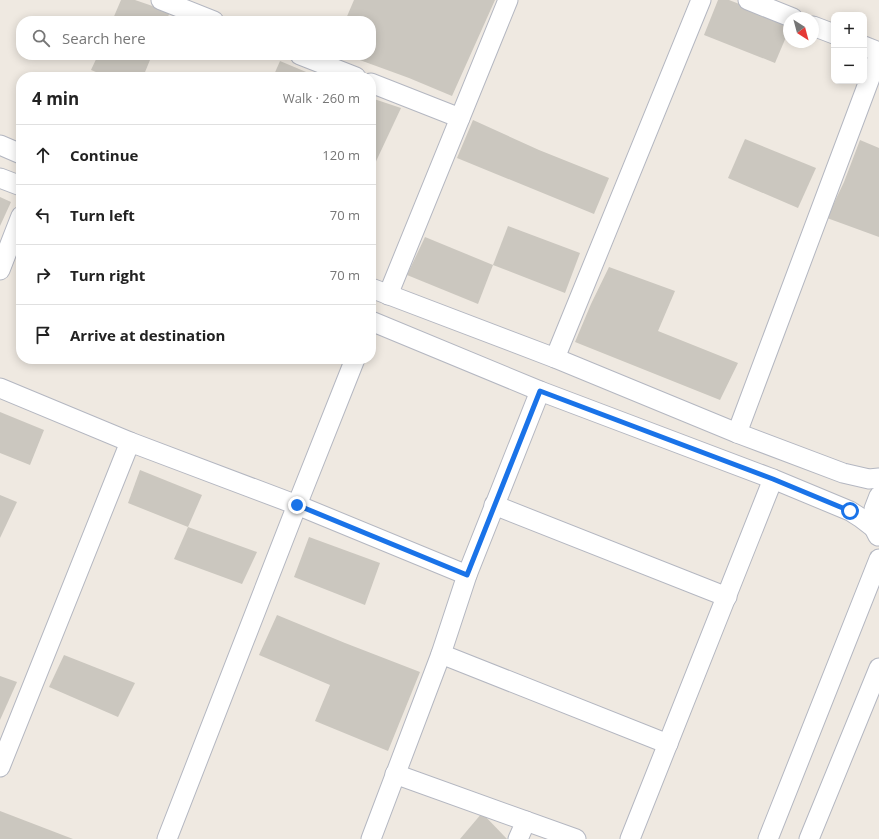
<!DOCTYPE html>
<meta charset="utf-8">
<style>
:root{--surface:#fff;--page:#f2f2f2;--text:#222;--muted:#767676;--line:#e0e0e0}
body{margin:0;font-family:"Open Sans",sans-serif;background:var(--page);color:var(--text)}
.controls{position:absolute;right:12px;top:12px;display:grid;overflow:hidden;border-radius:8px;box-shadow:0 2px 10px #0003}
.controls button{width:36px;height:36px;display:grid;place-items:center;padding:0;border:0;border-bottom:1px solid var(--line);background:var(--surface);color:var(--text);font:20px sans-serif}
.compass{position:absolute;left:783px;top:12px;width:36px;height:36px;border-radius:50%;background:var(--surface);box-shadow:0 2px 10px #0003;rotate:144deg}
.stop{position:absolute;width:12px;height:12px;margin:-9px;border:3px solid #1a73e8;border-radius:50%;background:#fff}
.stop.end{background:#1a73e8;border-color:#fff;box-shadow:0 1px 4px #0008}
.list{margin:0;padding:0;list-style:none}
h2{display:flex;justify-content:space-between;align-items:center;height:52px;margin:0;padding:0 16px;font-size:17px}
h2 small{font-size:13px;font-weight:400;color:var(--muted)}
.list li{display:grid;grid-template-columns:26px 1fr auto;gap:12px;align-items:center;box-sizing:border-box;height:60px;padding:0 16px;border-top:1px solid var(--line)}
.list b{display:block;font-size:15px;white-space:nowrap}
.list em{font-size:13px;font-style:normal;color:var(--muted)}
.icon{flex:none;width:22px;height:22px;fill:none;stroke:currentColor;stroke-width:2;stroke-linecap:round;stroke-linejoin:round}
.map{position:relative;flex:none;width:879px;height:839px;overflow:hidden}
.search{position:absolute;background:var(--surface);box-shadow:0 2px 10px #0003;left:16px;top:16px;width:360px;height:44px;display:flex;align-items:center;gap:10px;box-sizing:border-box;padding:0 14px;border-radius:16px;color:var(--muted);font-size:15px}
.panel{position:absolute;background:var(--surface);box-shadow:0 2px 10px #0003;left:16px;top:72px;width:360px;height:292px;border-radius:16px}
.map>svg:first-child{display:block}
.building{fill:#cbc7bf}
.lines{fill:none;stroke-linecap:round;stroke-linejoin:round}
.minor-casing{stroke:#b4b7c1;stroke-width:21}
.minor{stroke:#fff;stroke-width:19}
.route{stroke:#1a73e8;stroke-width:5}
</style>
<div class="map">
<svg width="879" height="839" viewBox="0 0 879 839">
<rect width="100%" height="100%" fill="#efe9e1"/>
<g class="building">
<polygon points="121,0 135,0 170,12 166,21 112,21"/>
<polygon points="354,0 495,0 452,96 409,78 346,55 371,55 371,21 345,21"/>
<polygon points="718,0 729,0 789,23 789,30 775,63 704,35"/>
<polygon points="98,55 152,55 143,77 108,77 91,70"/>
<polygon points="280,61 318,77 273,77"/>
<polygon points="371,98 401,108 371,172"/>
<polygon points="473,120 539,150 609,178 594,214 457,158"/>
<polygon points="745,139 816,168 798,208 728,178"/>
<polygon points="860,140 879,148 879,237 827,218 844,182"/>
<polygon points="0,197 11,202 0,226"/>
<polygon points="508,226 580,253 565,293 493,265"/>
<polygon points="425,237 493,265 478,304 407,275"/>
<polygon points="609,267 675,291 658,331 738,363 720,400 575,342 591,304"/>
<polygon points="0,412 44,430 30,465 0,453"/>
<polygon points="140,470 202,495 188,527 128,503"/>
<polygon points="0,495 17,502 0,538"/>
<polygon points="188,527 257,552 242,584 174,559"/>
<polygon points="309,537 380,563 365,605 294,577"/>
<polygon points="277,615 345,643 420,672 388,751 315,721 330,685 259,655"/>
<polygon points="64,655 135,683 118,717 49,687"/>
<polygon points="0,676 17,682 0,720"/>
<polygon points="0,811 73,839 0,839"/>
<polygon points="482,813 507,839 460,839"/>
</g>
<g class="lines">
<g class="minor-casing">
<g id="minor">
<polyline points="161,0 214,21"/>
<polyline points="748,0 793,18"/>
<polyline points="813,26 834,34"/>
<polyline points="864,46 879,52"/>
<polyline points="300,55 356,77"/>
<polyline points="371,83 460,118"/>
<polyline points="0,145 21,154"/>
<polyline points="0,178 21,186"/>
<polyline points="0,270 21,216"/>
<polyline points="371,288 555,358 737,433 843,473 869,479 879,478"/>
<polyline points="388,295 508,0"/>
<polyline points="371,321 540,391 773,479 850,511 861,518 874,528"/>
<polyline points="555,358 701,0"/>
<polyline points="0,388 130,442"/>
<polyline points="737,433 879,54"/>
<polyline points="494,505 727,597"/>
<polyline points="878,536 874,528 874,509 879,496"/>
<polyline points="441,654 668,744"/>
<polyline points="0,767 130,442 297,505 467,575"/>
<polyline points="395,774 576,839"/>
<polyline points="167,839 297,505 355,359"/>
<polyline points="371,839 441,654 467,575 540,391"/>
<polyline points="518,839 526,821"/>
<polyline points="630,839 773,479"/>
<polyline points="768,839 879,559"/>
<polyline points="809,839 879,668"/>
</g>
</g>
<use href="#minor" class="minor"/>
</g>
<g class="lines">
<polyline class="route" points="297,505 467,575 540,391 773,479 850,511"/>
</g>
</svg>
<div class="controls">
<button>+</button>
<button>−</button>
</div>
<svg class="compass" viewBox="-18 -18 36 36"><path d="M0-13l5 13h-10z" fill="#e53935"/><path d="M0 13l5-13h-10z" fill="#767676"/></svg>
<div class="stop" style="left:850px;top:511px"></div>
<div class="stop end" style="left:297px;top:505px"></div>
<div class="search"><svg class="icon" aria-label="search" viewBox="0 0 24 24"><circle cx="10" cy="10" r="6"/><path d="M15 15l6 6"/></svg>Search here</div>
<section class="panel">
<h2>4 min<small>Walk · 260 m</small></h2>
<ul class="list">
<li><svg class="icon" aria-label="ahead" viewBox="0 0 24 24"><path d="M12 20V5M6 11l6-6 6 6"/></svg><div><b>Continue</b></div><em>120 m</em></li>
<li><svg class="icon" aria-label="left" viewBox="0 0 24 24"><path d="M17 20v-9H6M10 6l-5 5 5 5"/></svg><div><b>Turn left</b></div><em>70 m</em></li>
<li><svg class="icon" aria-label="right" viewBox="0 0 24 24"><path d="M7 20v-9h11M14 6l5 5-5 5"/></svg><div><b>Turn right</b></div><em>70 m</em></li>
<li><svg class="icon" aria-label="arrive" viewBox="0 0 24 24"><path d="M6 21V4h12l-3 4 3 4H6"/></svg><div><b>Arrive at destination</b></div></li>
</ul>
</section>
</div>
